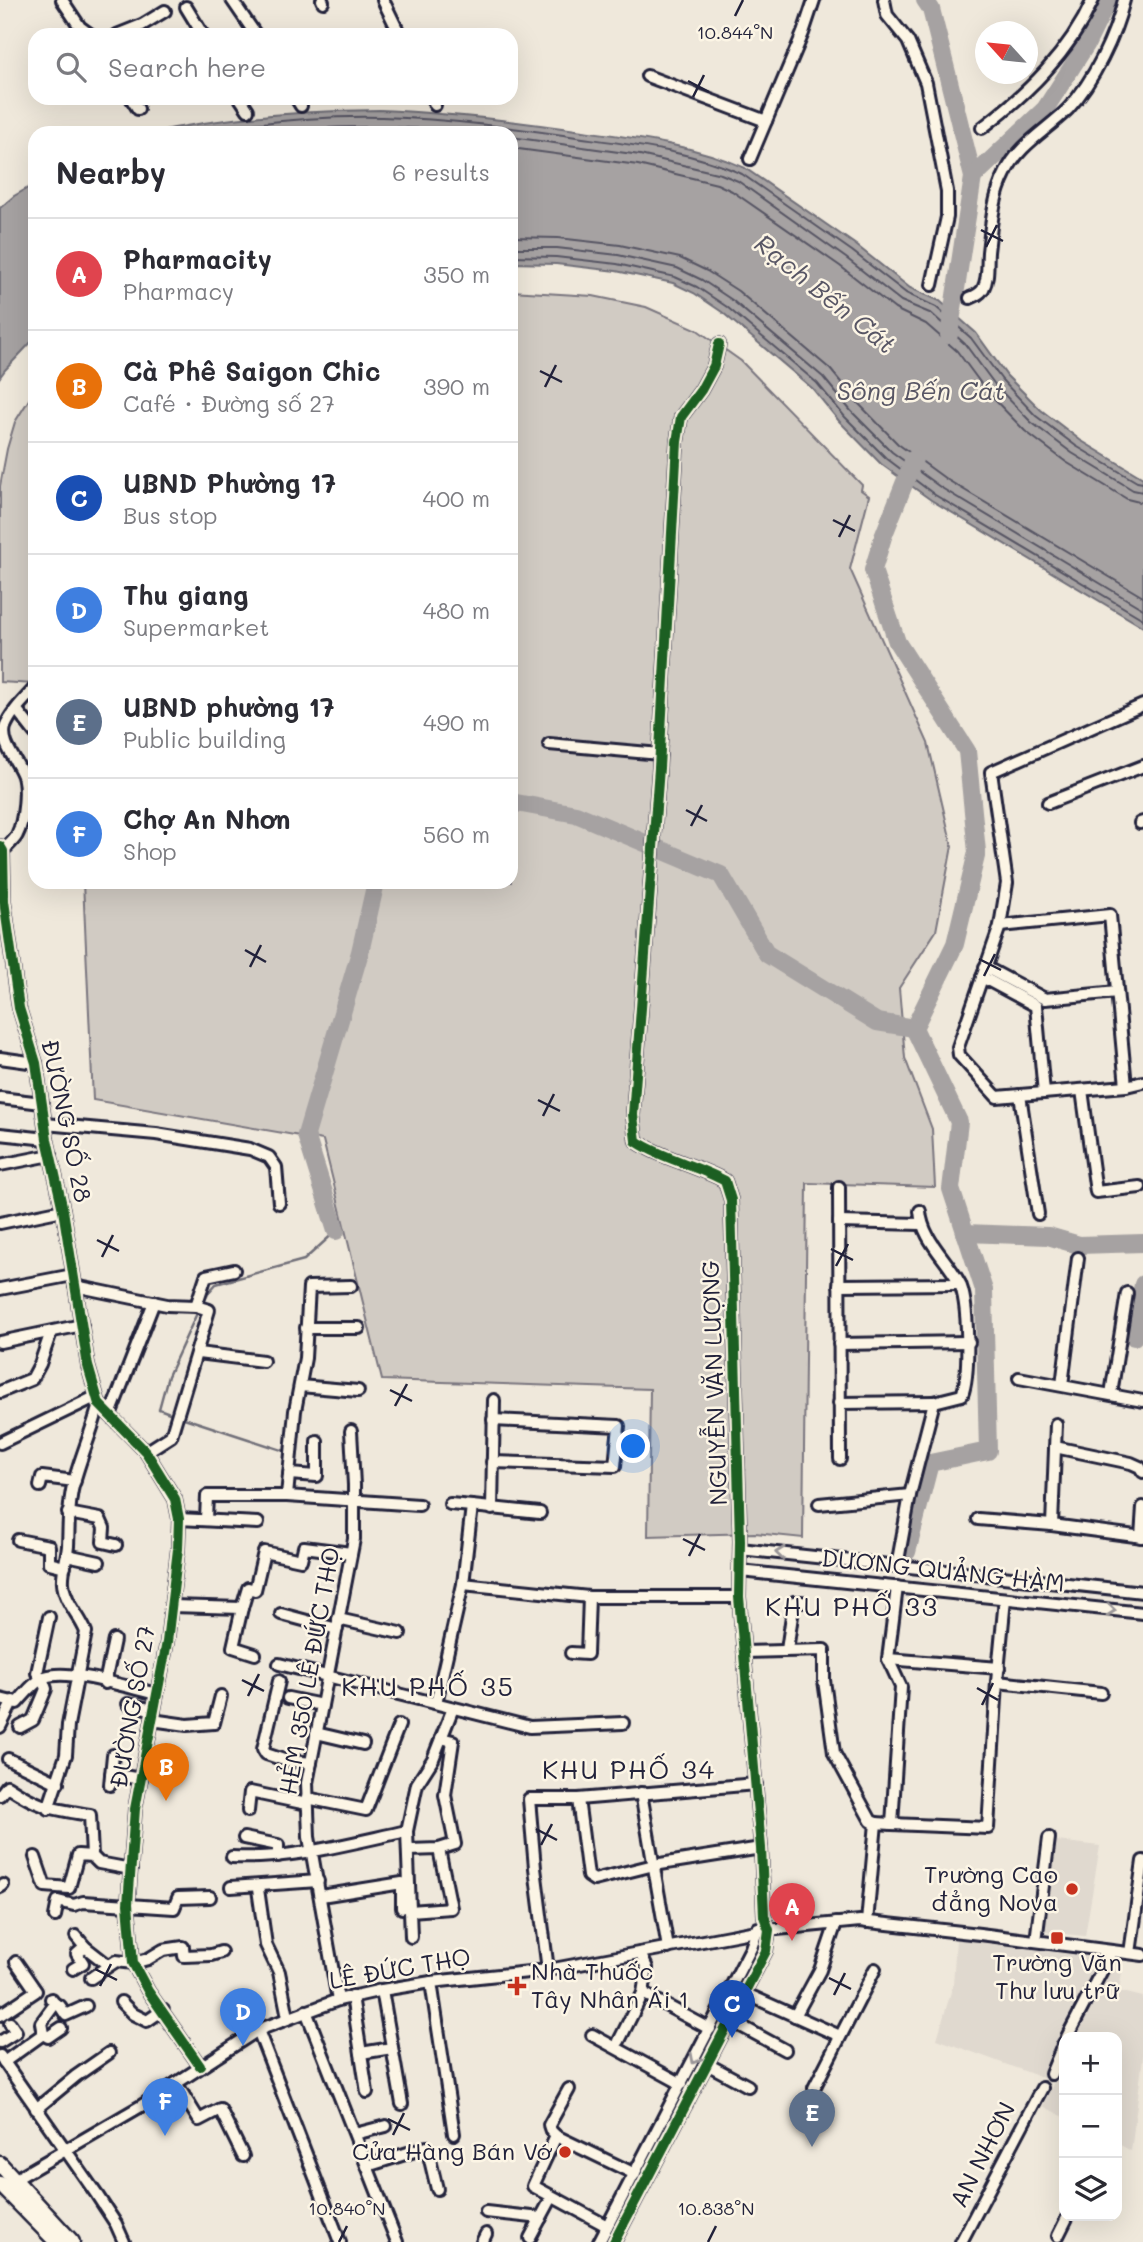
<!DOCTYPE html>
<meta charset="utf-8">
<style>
:root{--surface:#fff;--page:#f2f2f3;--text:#2b2b33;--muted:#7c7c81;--line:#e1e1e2;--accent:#c8321e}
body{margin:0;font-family:Mali,sans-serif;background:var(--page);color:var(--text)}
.controls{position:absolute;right:21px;bottom:21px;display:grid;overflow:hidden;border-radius:14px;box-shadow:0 7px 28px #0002}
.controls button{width:63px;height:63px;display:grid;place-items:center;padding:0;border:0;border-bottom:2px solid var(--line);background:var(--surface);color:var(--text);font:35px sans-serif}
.compass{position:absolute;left:975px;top:21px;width:63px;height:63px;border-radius:50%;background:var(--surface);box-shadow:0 7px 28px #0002;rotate:297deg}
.you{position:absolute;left:634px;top:1447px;width:24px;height:24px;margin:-18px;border:5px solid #fff;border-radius:50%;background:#1a73e8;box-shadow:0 0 0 10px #1a73e833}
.badge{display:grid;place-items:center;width:46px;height:46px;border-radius:50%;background:var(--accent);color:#fff;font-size:23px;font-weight:700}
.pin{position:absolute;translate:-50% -58px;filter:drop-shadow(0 2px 4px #0008)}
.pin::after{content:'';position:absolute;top:37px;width:24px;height:21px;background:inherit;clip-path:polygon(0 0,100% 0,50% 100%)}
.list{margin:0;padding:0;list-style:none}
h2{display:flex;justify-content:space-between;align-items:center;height:91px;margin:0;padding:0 28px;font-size:30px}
h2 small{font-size:23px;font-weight:400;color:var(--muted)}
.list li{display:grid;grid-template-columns:46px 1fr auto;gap:21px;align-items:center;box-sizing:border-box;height:112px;padding:0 28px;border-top:2px solid var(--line)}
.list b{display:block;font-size:26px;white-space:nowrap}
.list p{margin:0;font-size:23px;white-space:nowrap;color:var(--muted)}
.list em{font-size:23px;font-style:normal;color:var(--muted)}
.icon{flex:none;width:38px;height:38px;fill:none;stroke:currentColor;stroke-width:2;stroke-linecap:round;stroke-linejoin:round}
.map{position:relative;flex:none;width:1143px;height:2242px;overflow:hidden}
.search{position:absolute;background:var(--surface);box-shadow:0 7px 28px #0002;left:28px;top:28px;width:490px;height:77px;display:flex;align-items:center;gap:18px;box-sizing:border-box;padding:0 24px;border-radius:21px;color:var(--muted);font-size:26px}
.panel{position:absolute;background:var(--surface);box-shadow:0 7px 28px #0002;left:28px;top:126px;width:490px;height:763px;border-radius:21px}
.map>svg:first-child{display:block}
.built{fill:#e0d9cf}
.green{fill:#d1cbc3;stroke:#7a767f;stroke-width:2}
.water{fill:#a6a2a2;stroke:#716f79;stroke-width:2}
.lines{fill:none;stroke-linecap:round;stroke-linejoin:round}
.shore{stroke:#575564;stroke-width:2}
.stream{stroke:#716f79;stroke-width:2.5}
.river{stroke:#a6a2a2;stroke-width:18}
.minor-casing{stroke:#22223b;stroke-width:16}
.major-casing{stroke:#22223b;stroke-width:19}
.minor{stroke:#fcf5e5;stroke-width:10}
.major{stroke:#fcf5e5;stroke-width:14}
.cycleway-casing{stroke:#fcf5e5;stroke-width:15}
.cycleway{stroke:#1b5e20;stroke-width:10}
.oneway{stroke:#9a9698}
.ticks{fill:none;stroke:#22223b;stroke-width:2.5}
.poi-dot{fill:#c8321e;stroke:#fcf5e5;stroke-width:2.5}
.labels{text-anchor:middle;stroke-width:5;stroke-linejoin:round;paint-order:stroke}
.street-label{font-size:24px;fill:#22223b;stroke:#fcf5e5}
.poi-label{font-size:24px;fill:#22223b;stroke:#fcf5e5;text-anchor:end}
.water-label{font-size:26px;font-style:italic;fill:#575564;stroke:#fcf5e5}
.neighbourhood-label{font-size:26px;letter-spacing:2px;fill:#22223b;stroke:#fcf5e5}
.ticks-label{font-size:18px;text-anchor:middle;fill:#22223b;stroke:#fcf5e5;stroke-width:5;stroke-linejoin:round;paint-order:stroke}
</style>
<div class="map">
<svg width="1143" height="2242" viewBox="0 0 1143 2242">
<rect width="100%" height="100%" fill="#efe8db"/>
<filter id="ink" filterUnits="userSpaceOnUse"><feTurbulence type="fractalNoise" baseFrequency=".0143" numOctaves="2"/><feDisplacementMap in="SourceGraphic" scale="14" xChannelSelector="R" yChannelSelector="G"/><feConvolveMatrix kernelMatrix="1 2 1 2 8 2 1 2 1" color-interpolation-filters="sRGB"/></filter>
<g filter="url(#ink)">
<g class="built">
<polygon points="1057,1841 1100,1846 1085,1936 1045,1932"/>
<polygon points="956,1939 1085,1956 1122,1972 1119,1991 1143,1997 1143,2058 1131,2151 1117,2143 1117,2037 1064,2037 1064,2117 1043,2106 1054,2082 937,2039 953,1985"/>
</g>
<g class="green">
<polygon points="511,291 593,296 646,307 696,329 741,361 862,485 861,490 869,496 850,569 928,743 952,846 936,931 899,988 905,1058 932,1129 935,1187 807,1183 803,1538 755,1533 648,1536 650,1389 382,1380 323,1140 93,1100 83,882 511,882"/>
<polygon points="35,390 35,684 0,682 0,486 7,449 15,422"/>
</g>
<g class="water">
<path d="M380 110C448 113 516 121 583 131 637 138 695 145 745 168L856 245 910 288 940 301 976 333 1007 376 1041 410 1080 440 1143 478V627L931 500 881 464 839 421 813 389 722 312 694 293 673 283 616 271 556 264 511 263V133H150C225 116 304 111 380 110Z"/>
<polygon points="35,184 35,338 5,370 0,377 0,208 14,196"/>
</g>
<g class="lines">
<g class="shore">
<path d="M187 133C251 123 317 115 382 117 449 119 516 128 583 138 635 145 694 152 742 174L852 251 906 293 936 307 971 338 1002 380 1036 416 1076 446 1137 482 1143 483"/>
<path d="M255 133C330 126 398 124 473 133"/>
<polyline points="511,137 640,155 721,174 738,181 846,258 901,301 932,314 965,344 996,386 1031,422 1072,453 1133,490 1143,492"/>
<polyline points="511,148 638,165 717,184 732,191 840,266 895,309 926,324 957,351 988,393 1025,431 1066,462 1127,499 1143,503"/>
<polyline points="511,237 558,238 620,245 680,258 707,271 738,291 830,369 859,404 898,444 946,479 1143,597"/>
<polyline points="511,248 557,248 618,255 677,268 702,280 732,300 823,377 851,411 892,452 940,487 1143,609"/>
<polyline points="511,256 556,257 617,264 675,277 697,287 727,307 817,383 845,417 886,458 935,495 1143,619"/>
</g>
<g class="stream">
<polyline points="202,1306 209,1292 216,1284 304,1260 336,1231"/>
<polyline points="175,1415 159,1409 168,1376 198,1311"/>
<polyline points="181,1417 288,1452"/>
</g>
<g class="river">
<polyline points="925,0 931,9 973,177 949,335"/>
<polyline points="973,177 1045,109 1086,45 1108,0"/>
<polyline points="511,802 576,814 721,875 767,954 877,1022 914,1028 955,944 977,852 967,751 897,642 873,570 883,537 914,459"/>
<polyline points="336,1231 306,1135 360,952 376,882"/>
<polyline points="965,1233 1048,1236 1079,1245 1143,1243"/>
<polyline points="1134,1337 1143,1284"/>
<polyline points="907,1552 930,1463 988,1451 984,1290 951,1189 959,1122 914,1028"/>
</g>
<g class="minor-casing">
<g id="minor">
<polyline points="62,0 80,27 91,35"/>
<polyline points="232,0 256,35"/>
<polyline points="322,0 323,2"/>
<polyline points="383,0 400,35"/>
<polyline points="884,0 887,15 908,41 926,83 947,191 947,217 932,285"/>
<polyline points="186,7 203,35"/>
<polyline points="117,35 142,25 165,11"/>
<polyline points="647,76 766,121"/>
<polyline points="131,98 138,109"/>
<polyline points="240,98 248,110"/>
<polyline points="296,98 301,106"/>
<polyline points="432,98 435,105"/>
<path d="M982 128C1028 93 1069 53 1093 0"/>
<polyline points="750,159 803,33 814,0"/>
<path d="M970 298C975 296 980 294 983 289 989 278 987 264 988 252 991 226 993 197 1005 174 1018 145 1047 130 1068 109 1094 81 1115 36 1124 0"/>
<polyline points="1143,705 991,772 1007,883 1000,926 958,1047 959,1055 997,1097 1126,1086 1143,1082"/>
<polyline points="17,710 35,733"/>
<polyline points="549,744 660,754"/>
<polyline points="1048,803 1143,766"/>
<polyline points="1140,823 1143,822"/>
<polyline points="0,846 3,851 4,901 19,1008 36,1063 47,1139 63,1210 88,1366 99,1404 146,1452 175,1499 179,1519 178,1549 167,1642 135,1809 128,1904 133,1963 148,1991 200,2066"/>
<path d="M3 851C7 846 14 841 17 835 24 822 27 790 23 776 18 761 0 744 5 727 11 712 25 699 35 688"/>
<polyline points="1000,926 1110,915 1126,1086"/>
<polyline points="985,967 1045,999 1117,992"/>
<polyline points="982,977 1036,1006 1044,1093"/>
<polyline points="0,1058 36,1063"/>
<polyline points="1082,1090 1096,1192 1140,1187"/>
<polyline points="1020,1095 1038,1214"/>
<polyline points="0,1098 42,1103"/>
<polyline points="45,1124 156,1134 250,1149 269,1157 276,1167 279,1203"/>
<polyline points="0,1134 47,1139"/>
<polyline points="0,1165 51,1155"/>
<polyline points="839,1187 840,1459"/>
<polyline points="839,1222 921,1224"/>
<polyline points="0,1223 63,1210"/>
<polyline points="839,1285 960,1284"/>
<polyline points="75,1286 167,1305 196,1306 206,1276 234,1270"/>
<polyline points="0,1289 73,1275"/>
<polyline points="306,1328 359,1328"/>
<polyline points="0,1342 82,1325"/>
<polyline points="839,1344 969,1342"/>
<polyline points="198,1353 263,1361"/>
<polyline points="1019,1378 1143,1401"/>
<polyline points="1062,1385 1078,1258"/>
<polyline points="300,1386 358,1391"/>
<polyline points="0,1392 32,1379 40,1364 51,1332"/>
<polyline points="1111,1394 1127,1293"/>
<polyline points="839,1403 934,1402"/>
<polyline points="110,1415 154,1302"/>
<polyline points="0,1443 95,1397"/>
<polyline points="1055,1447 1131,1463 1140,1467 1143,1472"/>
<polyline points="146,1452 171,1436 209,1310 196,1306"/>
<polyline points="492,1462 615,1466 619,1426 493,1420"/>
<polyline points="289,1474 317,1476 317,1441"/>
<polyline points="40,1486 42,1477 75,1481"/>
<polyline points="287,1496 295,1411 305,1358 309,1287 351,1286"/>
<polyline points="450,1504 472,1506"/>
<polyline points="819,1504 910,1495"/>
<polyline points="492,1509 494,1400"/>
<polyline points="68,1513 100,1519 104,1528 103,1542 116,1545"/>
<polyline points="179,1519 258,1523"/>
<polyline points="206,1519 207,1496 287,1496 419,1505"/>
<polyline points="978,1519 1052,1525 1143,1537"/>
<polyline points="1052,1525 1056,1424"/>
<polyline points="1141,1537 1143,1507"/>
<polyline points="18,1540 49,1546 49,1563 65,1567"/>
<polyline points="740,1549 1143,1592"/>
<polyline points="67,1555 99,1562"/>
<path d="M897 1566 910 1495 934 1402 962 1395C970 1375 969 1301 959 1282 946 1258 922 1239 920 1211"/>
<polyline points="740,1571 1143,1613"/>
<polyline points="463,1584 472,1506 540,1513"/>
<polyline points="172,1606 242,1608 248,1588 255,1590 264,1552 301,1560 304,1547 351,1553"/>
<polyline points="242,1608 233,1647 255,1654"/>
<polyline points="281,1614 337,1629"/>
<polyline points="338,1619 400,1633"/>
<polyline points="787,1650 794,1602 802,1602"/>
<polyline points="745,1652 824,1650 824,1680 834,1753 871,1821 876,1823"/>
<polyline points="571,1653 587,1654 589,1597"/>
<polyline points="888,1659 999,1668"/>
<polyline points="279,1664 530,1727 623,1723"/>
<polyline points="279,1681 263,1749 266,1754 284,1760 311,1763"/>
<polyline points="997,1682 1101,1693"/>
<polyline points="105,1683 114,1640"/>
<polyline points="288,1698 322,1705"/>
<path d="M0 1699 17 1703C25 1694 34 1682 45 1677 69 1668 130 1688 157 1694"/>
<polyline points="436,1703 463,1584 589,1597 739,1597"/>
<polyline points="128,1704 154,1710"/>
<polyline points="152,1720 187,1725 214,1723 221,1696"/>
<polyline points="0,1727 13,1701"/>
<polyline points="20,1727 33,1720 46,1689 42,1678 37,1673 49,1617"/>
<polyline points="316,1733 363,1744"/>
<polyline points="8,1759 58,1783"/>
<polyline points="111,1774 141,1779"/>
<polyline points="110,1785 113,1755"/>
<polyline points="641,1793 668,1948"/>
<path d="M0 1795 7 1786C40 1808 52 1809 90 1815L92 1856"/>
<polyline points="307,1798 366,1810 399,1725"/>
<polyline points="578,1799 588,1876 594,1880 654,1865 761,1848"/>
<path d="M48 1809 66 1755 68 1725 86 1632C80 1616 64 1601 63 1583 62 1571 67 1558 68 1546 69 1525 68 1506 73 1486 80 1458 92 1432 99 1404"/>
<polyline points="248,1811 250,1792 307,1804"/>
<polyline points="892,1824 988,1828 997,1682 1005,1599"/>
<polyline points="244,1838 278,1845 278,1856"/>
<polyline points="408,1850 439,1849 455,1844 445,1795 453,1741 441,1738"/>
<polyline points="35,1857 45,1886 69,1888 78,1855 92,1856 99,1863 131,1869"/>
<path d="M232 1857C291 1860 350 1843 407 1831"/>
<polyline points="0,1887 3,1885"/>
<polyline points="231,1887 318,1881"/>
<polyline points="258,1889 266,1945 279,1972 288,2017"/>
<polyline points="321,1896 402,1883 402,1908"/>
<polyline points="410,1911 451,1908 439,1849"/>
<polyline points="55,1916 58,1901 74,1905 83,1902 174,1908 178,1898 210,1897"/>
<polyline points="867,1922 876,1823 892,1824 901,1687 888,1659 897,1587"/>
<polyline points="76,1936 85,1947 108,1965"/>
<polyline points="411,1937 407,1831 417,1784 433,1759 453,1708"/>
<polyline points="1036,1941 1049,1838"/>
<polyline points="1130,1953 1143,1861"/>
<polyline points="73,1969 83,1963 77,1954 85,1947"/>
<polyline points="548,1970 535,1868 529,1799 578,1799 756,1784"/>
<polyline points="91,1978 116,1961 133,1963 148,1959 163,1950 183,1947 184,1956 211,1955 221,1952"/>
<polyline points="431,1982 454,2134"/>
<polyline points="382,1990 402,2104"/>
<polyline points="643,1993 710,2029"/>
<polyline points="744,1993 840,2036"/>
<polyline points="352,1996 367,2092"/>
<polyline points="338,2000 309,1837 307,1783 354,1539 354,1485 351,1431"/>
<polyline points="121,2002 133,2014 147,2021 163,2010"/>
<polyline points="55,2004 60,2006 66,2015 86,2006"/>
<polyline points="306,2011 397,2242"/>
<polyline points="0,2015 36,1991 16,1962"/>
<polyline points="795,2016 820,1970 836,1923"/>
<polyline points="730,2020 785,2050"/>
<polyline points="258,2030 340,2242"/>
<polyline points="43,2034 48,2037 61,2028"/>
<polyline points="592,2035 682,2084"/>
<polyline points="1067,2037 1112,1951"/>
<polyline points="619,2041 643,1993 647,1968 640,1953"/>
<polyline points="0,2042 16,2032 10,2023"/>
<polyline points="361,2053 392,2048"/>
<polyline points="0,2056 97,2195 116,2224 124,2242"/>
<polyline points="4,2062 43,2034 41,2023 55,2004 51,1999"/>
<polyline points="707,2064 748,2086"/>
<polyline points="1051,2074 1064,2043"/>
<polyline points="176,2083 199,2120 220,2109 243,2156"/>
<polyline points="814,2088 875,1969"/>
<polyline points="569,2089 549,2125 551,2131 556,2136 635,2174"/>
<polyline points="36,2109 76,2076 109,2053"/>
<polyline points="355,2134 386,2126"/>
<polyline points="556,2136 533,2186 607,2226"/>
<polyline points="367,2166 427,2147 437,2189"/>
<polyline points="14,2180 141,2106 258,2030 338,2000 382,1990 431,1982 548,1970 756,1931 860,1921 980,1934 1143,1955"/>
<polyline points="486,2212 541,2218"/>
<polyline points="1058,2236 1068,2216"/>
<polyline points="530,2238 552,2197"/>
<polyline points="482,2242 486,2234"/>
<polyline points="599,2242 751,1948 758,1928"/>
<path d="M614 2242 766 1951 769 1930 764 1916 761 1848 739 1597 740 1541 731 1200 725 1181C696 1165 663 1159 636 1141L633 1115 659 768 677 442 681 417 701 390 714 366 719 344"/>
<polyline points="961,2242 1042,2088"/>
</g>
</g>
<g class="major-casing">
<g id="major">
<polyline points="0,2164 72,2242"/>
<polyline points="0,2184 57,2242"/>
</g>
</g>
<use href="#minor" class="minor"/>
<use href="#major" class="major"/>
<g class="cycleway-casing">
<g id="cycleway">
<polyline points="0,846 3,851 4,901 19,1008 36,1063 47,1139 63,1210 88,1366 99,1404 146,1452 175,1499 179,1519 178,1549 167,1642 135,1809 128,1904 133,1963 148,1991 200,2066"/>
<path d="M614 2242 766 1951 769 1930 764 1916 761 1848 739 1597 740 1541 731 1200 725 1181C696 1165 663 1159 636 1141L633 1115 659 768 677 442 681 417 701 390 714 366 719 344"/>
</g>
</g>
<use href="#cycleway" class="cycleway"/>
</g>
<defs><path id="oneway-chevron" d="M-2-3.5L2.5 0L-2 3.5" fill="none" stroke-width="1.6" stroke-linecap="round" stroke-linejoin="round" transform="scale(1.75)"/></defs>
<g class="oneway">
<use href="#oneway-chevron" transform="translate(780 1553) rotate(-174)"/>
<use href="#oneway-chevron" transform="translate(1111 1610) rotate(6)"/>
<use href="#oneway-chevron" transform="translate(695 2059) rotate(117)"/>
</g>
</g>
<path class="ticks" d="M735 16 743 0M688 81 709 92M693 97 704 75M981 230 1003 241M986 247 997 225M540 371 562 382M545 387 556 365M833 520 855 531M839 537 850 515M686 810 707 821M691 826 702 805M245 950 266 962M979 959 1001 970M250 967 261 945M984 976 995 954M538 1100 560 1111M543 1116 554 1094M97 1240 119 1251M831 1249 853 1260M102 1257 113 1235M836 1266 848 1244M390 1390 412 1401M395 1406 407 1384M683 1539 705 1550M689 1556 700 1534M242 1680 264 1691M977 1688 998 1700M248 1696 259 1674M982 1705 993 1683M536 1829 557 1840M541 1845 552 1824M95 1969 117 1980M829 1978 851 1989M100 1986 111 1964M834 1995 845 1973M388 2119 410 2130M393 2135 404 2113M339 2242 347 2226M708 2242 716 2226"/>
<g class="poi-dot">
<circle cx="1072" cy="1889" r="7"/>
<rect x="1050" y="1931" width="14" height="14" rx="3.5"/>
<path d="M513.5 1975.5h7v7h7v7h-7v7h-7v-7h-7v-7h7z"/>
<circle cx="565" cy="2152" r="7"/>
</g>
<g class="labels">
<g class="street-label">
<text transform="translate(66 1121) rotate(78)" y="8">ĐƯỜNG SỐ 28</text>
<text transform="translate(715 1383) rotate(-92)" y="8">NGUYỄN VĂN LƯỢNG</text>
<text transform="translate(943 1571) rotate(6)" y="8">DƯƠNG QUẢNG HÀM</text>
<text transform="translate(310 1671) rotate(-80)" y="8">HẺM 350 LÊ ĐỨC THỌ</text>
<text transform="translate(133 1707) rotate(-80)" y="8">ĐƯỜNG SỐ 27</text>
<text transform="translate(400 1969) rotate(-10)" y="8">LÊ ĐỨC THỌ</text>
<text transform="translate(983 2155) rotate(-63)" y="8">AN NHƠN</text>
</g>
<g class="poi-label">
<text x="1058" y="1883">Trường Cao<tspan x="1058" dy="28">đẳng Nova</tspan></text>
<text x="1057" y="1971" text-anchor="middle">Trường Văn<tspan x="1057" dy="28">Thư lưu trữ</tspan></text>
<text x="531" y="1980" text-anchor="start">Nhà Thuốc<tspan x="531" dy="28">Tây Nhân Ái 1</tspan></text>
<text x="551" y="2160">Cửa Hàng Bán Vớ</text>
</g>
<g class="water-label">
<text transform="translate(825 294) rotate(39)" y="9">Rạch Bến Cát</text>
<text x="921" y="400">Sông Bến Cát</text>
</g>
<g class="neighbourhood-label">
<text x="852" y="1616">KHU PHỐ 33</text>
<text x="428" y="1696">KHU PHỐ 35</text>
<text x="629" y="1779">KHU PHỐ 34</text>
</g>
</g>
<g class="ticks-label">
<text x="735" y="39">10.844°N</text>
<text x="347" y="2215">10.840°N</text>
<text x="716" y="2215">10.838°N</text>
</g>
</svg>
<div class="controls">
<button>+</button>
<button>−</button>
<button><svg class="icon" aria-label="layers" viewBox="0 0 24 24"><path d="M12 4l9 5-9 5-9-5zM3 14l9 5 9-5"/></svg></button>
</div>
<svg class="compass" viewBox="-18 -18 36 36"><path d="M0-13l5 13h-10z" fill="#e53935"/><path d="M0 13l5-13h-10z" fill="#7c7c81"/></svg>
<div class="you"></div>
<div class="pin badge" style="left:792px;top:1941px;background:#e0444e">A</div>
<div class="pin badge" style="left:166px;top:1801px;background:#e8710a">B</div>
<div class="pin badge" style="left:732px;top:2038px;background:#1a4fb4">C</div>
<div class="pin badge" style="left:243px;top:2046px;background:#3f7fe0">D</div>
<div class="pin badge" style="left:812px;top:2147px;background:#5c6f8a">E</div>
<div class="pin badge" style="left:165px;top:2136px;background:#3f7fe0">F</div>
<div class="search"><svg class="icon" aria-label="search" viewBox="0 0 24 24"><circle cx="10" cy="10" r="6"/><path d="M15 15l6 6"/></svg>Search here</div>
<section class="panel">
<h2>Nearby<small>6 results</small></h2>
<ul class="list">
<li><span class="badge" style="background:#e0444e">A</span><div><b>Pharmacity</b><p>Pharmacy</p></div><em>350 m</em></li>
<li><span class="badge" style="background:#e8710a">B</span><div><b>Cà Phê Saigon Chic</b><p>Café · Đường số 27</p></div><em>390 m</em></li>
<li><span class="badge" style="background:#1a4fb4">C</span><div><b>UBND Phường 17</b><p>Bus stop</p></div><em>400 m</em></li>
<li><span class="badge" style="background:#3f7fe0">D</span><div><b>Thu giang</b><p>Supermarket</p></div><em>480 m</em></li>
<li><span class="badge" style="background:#5c6f8a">E</span><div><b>UBND phường 17</b><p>Public building</p></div><em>490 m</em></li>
<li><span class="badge" style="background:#3f7fe0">F</span><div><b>Chợ An Nhơn</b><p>Shop</p></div><em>560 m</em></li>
</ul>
</section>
</div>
